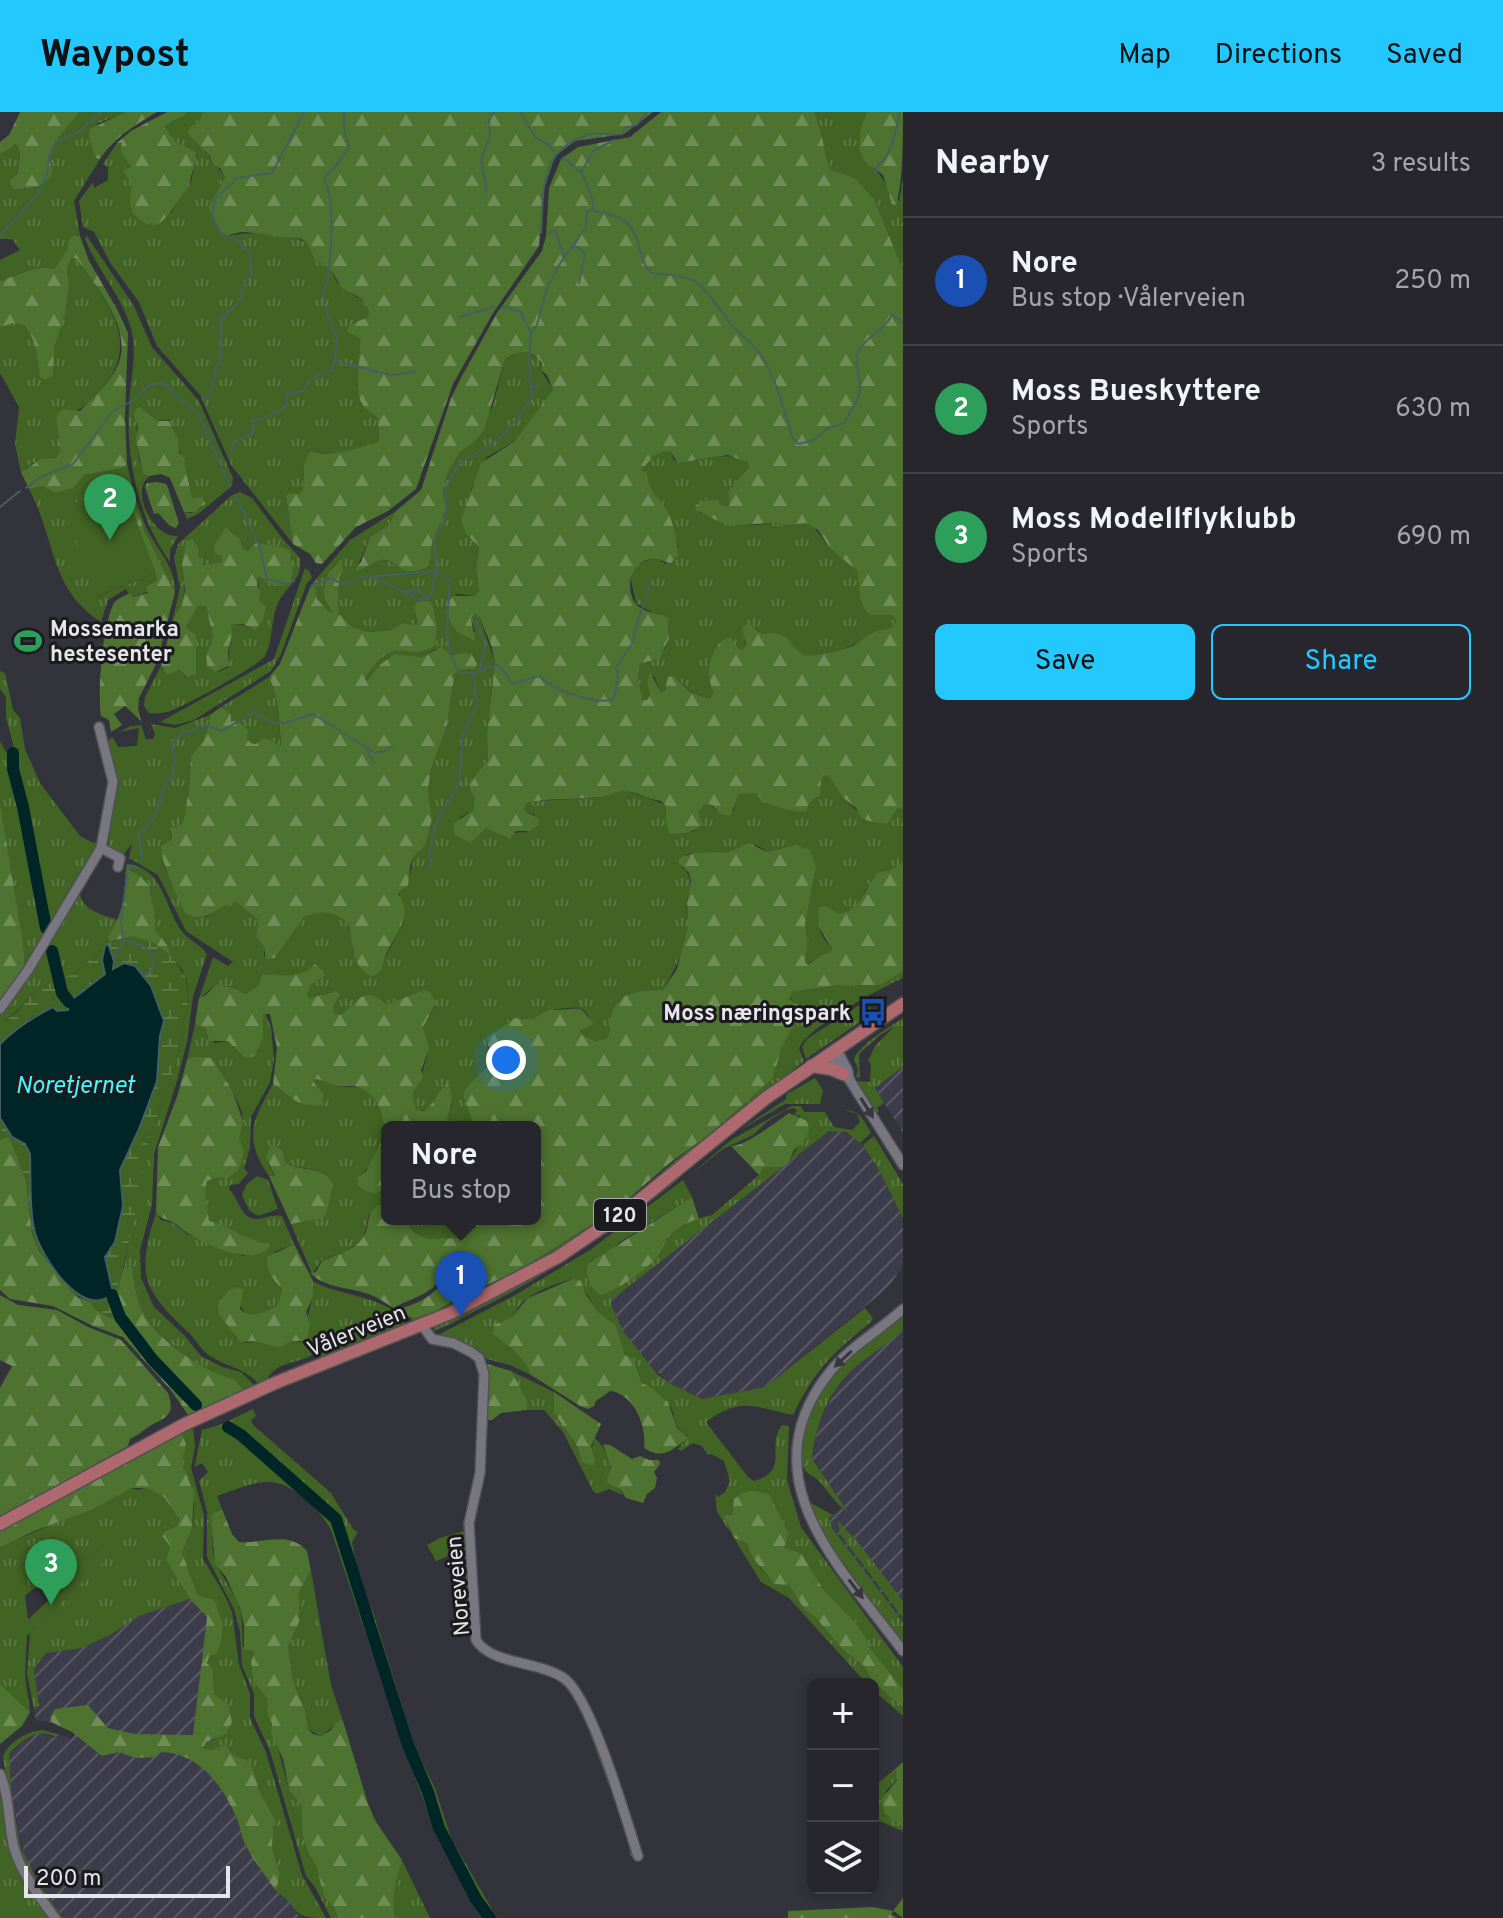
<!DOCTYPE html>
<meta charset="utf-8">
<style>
:root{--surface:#26262c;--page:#2e2e34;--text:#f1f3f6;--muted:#a4a5a9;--line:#424348;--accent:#23c9fe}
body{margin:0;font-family:Overpass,sans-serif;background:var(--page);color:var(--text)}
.controls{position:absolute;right:24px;bottom:24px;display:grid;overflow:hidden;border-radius:12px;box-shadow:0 4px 12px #0003}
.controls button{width:72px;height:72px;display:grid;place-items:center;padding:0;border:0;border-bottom:2px solid var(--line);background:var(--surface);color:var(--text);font:40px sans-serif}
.scale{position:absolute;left:24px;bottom:20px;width:206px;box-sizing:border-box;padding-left:8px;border:4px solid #e5e5ea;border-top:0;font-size:22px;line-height:28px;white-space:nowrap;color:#e5e5ea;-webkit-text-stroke:6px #1b1b1f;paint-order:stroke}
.you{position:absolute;left:506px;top:948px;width:28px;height:28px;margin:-20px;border:6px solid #fff;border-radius:50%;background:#1a73e8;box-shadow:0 0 0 12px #1a73e833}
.badge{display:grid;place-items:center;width:52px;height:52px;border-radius:50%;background:var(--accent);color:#fff;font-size:26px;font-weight:700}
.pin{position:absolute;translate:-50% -66px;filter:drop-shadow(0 2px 4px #0008)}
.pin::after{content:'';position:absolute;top:42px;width:28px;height:24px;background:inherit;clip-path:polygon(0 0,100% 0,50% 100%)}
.popup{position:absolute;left:381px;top:1009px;width:160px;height:104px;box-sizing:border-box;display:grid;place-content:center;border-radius:12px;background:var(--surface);filter:drop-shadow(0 2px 6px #0005);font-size:26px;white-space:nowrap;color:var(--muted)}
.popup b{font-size:30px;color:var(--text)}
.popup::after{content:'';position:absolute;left:50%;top:100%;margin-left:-16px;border:16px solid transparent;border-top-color:var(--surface)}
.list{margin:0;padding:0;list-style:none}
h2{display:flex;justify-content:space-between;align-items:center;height:104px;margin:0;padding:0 32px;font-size:34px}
h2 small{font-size:26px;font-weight:400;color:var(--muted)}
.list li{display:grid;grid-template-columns:52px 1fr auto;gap:24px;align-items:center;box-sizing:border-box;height:128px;padding:0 32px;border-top:2px solid var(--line)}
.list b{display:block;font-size:30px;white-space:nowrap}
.list p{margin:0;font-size:26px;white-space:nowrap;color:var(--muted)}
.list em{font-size:26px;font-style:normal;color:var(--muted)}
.actions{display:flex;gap:16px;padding:24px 32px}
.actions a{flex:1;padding:18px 0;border:2px solid var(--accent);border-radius:12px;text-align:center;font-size:28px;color:var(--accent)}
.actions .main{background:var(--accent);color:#111}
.icon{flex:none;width:44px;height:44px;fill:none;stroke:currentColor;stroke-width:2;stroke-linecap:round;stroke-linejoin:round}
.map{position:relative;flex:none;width:903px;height:1806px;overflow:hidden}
header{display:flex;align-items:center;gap:48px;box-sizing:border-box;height:112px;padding:0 40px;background:var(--accent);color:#111}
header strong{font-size:38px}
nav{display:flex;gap:44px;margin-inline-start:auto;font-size:28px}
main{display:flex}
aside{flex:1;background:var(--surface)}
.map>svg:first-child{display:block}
.industrial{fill:url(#industrial-furrows)}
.grass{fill:url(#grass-tufts)}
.forest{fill:url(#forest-firs);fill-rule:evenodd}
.wetland{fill:url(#wetland-marsh)}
.garden{fill:#416323}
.water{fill:#002526;stroke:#455f61;stroke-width:2}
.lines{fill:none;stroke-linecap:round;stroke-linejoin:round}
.stream{stroke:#455f61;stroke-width:2}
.river{stroke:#002526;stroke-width:12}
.minor-casing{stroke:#505056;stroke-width:12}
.major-casing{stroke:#505056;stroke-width:15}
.minor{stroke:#787780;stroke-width:9}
.major{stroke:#ae696e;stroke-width:12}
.oneway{fill:#37373c}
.labels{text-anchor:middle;stroke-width:6;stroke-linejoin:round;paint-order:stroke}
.shield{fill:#1b1b1f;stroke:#a8a8ad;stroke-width:2}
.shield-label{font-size:20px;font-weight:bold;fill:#e5e5ea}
.poi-label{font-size:22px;font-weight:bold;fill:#e5e5ea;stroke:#1b1b1f;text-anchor:start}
.street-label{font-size:22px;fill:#e5e5ea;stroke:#1b1b1f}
.water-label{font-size:24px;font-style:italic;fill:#4bf4f9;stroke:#1b1b1f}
</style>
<header>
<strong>Waypost</strong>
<nav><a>Map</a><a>Directions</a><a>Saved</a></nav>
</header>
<main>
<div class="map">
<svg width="903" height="1806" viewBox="0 0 903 1806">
<defs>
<pattern id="industrial-furrows" width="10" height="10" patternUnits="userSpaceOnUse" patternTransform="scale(2)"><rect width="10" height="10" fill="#3d3c4a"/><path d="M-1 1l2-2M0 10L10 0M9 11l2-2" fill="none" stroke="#595864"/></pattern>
<pattern id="grass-tufts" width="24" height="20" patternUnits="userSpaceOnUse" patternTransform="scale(2)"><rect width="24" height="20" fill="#416323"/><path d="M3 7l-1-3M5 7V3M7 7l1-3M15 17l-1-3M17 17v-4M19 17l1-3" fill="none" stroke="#5c7943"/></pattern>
<pattern id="forest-firs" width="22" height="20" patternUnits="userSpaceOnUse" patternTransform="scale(2)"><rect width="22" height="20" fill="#4e7330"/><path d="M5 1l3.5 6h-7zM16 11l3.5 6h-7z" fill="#708d58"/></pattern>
<pattern id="wetland-marsh" width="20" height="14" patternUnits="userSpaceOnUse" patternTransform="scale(2)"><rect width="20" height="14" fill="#416323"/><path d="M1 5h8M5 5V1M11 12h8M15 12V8" fill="none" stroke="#5c7943"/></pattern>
</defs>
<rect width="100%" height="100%" fill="#33333b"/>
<g class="industrial">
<polygon points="903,955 903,1021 875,976"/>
<polygon points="837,1017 854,1025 863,1033 879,1058 903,1106 903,1153 889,1175 765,1275 702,1287 671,1272 647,1251 623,1219 615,1205 611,1188 829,1019"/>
<polygon points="903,1218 903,1510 832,1416 829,1405 842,1396 848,1400 812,1347 818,1312 836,1277 855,1255"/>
<polygon points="190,1487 207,1505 193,1624 135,1622 50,1606 51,1610 36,1609 34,1597 39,1593 34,1557 46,1541 82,1536 110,1523 138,1504"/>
<polygon points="39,1621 55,1625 58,1622 71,1627 75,1622 102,1644 119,1640 135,1646 154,1645 159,1640 173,1640 188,1645 213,1664 236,1703 245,1732 276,1779 291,1789 297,1802 303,1806 63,1806 25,1746 12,1688 9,1642 27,1626"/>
</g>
<g class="grass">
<path d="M80 0H125L97 12 91 29 96 45 100 47 74 89 80 124H73L68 128V136L54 159C37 151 17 164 0 169V148L20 138 12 127H0V42L9 35 17 32 20 40 18 61 9 69 13 77H26L53 58 48 47 59 25Z"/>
<path d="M188 0H203L199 9 190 15C199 34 214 48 225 66L208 95 227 125C241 118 301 121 310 134 313 138 313 143 314 147L332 159 337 170 356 185 364 188 369 200 368 205 349 213 350 221 360 225 362 240 357 273 368 296 378 306 379 331C360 335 334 348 316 339L304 352 303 378 298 382 286 384 293 432 231 353 200 283 157 234 139 190 111 152 94 120 83 115 79 89 93 70 94 76 108 68V55L103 52 117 31H120L131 54 127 56 132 72 133 101 143 110 171 101 182 80 190 74 197 42 178 32 165 15C171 6 182 9 188 0Z"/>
<path d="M814 0H867L861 14 865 49C885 61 883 76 899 89L903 68V158L874 87 855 66 830 57C823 38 823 17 814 0Z"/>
<path d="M87 124 134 194 152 235 199 289 233 366 232 374 198 402 187 407 184 400 191 401 203 395 192 386C188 359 177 334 170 308L158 309 143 297 134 303C141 322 132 349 149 364 130 380 153 426 178 424L170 438V450C138 405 126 348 129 293 130 271 136 247 133 226 128 191 98 160 85 127Z"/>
<path d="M72 146 77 147C104 187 144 230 102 276 83 296 83 298 56 305L60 339 56 346 33 351 21 360 15 332 19 295 0 261V215L14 211 25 214 34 229 39 260 53 263 54 236 65 203 69 174 67 155Z"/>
<path d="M527 239 540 248 541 258 553 278 530 312 515 329 487 345 471 377 475 431 479 435 476 457 479 481 475 484 457 482C436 501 451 499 456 519L475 520 471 506 474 502 479 504 495 550 487 622 488 649 476 662 469 676 475 687 473 698 459 706 480 719 486 716 513 721 527 720 535 703 524 698 526 691C551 686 576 688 602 685 610 683 617 679 626 679 631 680 664 691 666 694V710L680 722 694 719 701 714 699 699 705 692 713 693 717 699H733L739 681 756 680 763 691C782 693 798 695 817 686L821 666 824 663 830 664 842 685 868 709 891 706 898 696 903 697V750L890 758 876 761 857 794 818 814 824 827 832 836 831 840 821 843 807 853 805 850 808 832 805 813 816 755 795 733 767 740C751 726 742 736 726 740 714 744 699 740 687 742L682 755C694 766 690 774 687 789 685 799 690 810 688 820 683 842 674 859 663 878 643 878 619 878 612 901 609 911 612 919 606 927L595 929 582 923 580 919 591 914V907C588 904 586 900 582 897 574 893 559 899 550 897L532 907 515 906 486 926C492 958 484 959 463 982L472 1009 467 1015H443L452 992 437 984C432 994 427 1000 416 998L411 986 413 977 419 973 427 943 423 915 435 894 417 881 387 892 374 884 338 903 334 901 331 880 310 886 307 881 311 873 325 864 315 853C300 868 283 864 264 862L259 873 246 882 236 877 216 872 199 887 213 845 228 854 233 850 186 819 158 763 129 746 132 732 122 744 109 734 108 721 116 674 107 629 113 625 118 635 137 634 139 616 119 620 131 614 141 613 146 627H153L155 622 151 612 175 616 210 603V611L203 629 191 644 189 678 183 711 170 719 172 727 161 734 163 752 182 794 206 805 228 792 236 790 258 808 256 825 264 835V844L275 846 304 805C321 798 335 799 349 812L353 840 361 857 383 849 404 810 399 779 410 762 414 744 425 734 432 707 428 678 431 659 446 617 455 561 459 557H475L474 543 451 544 435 537 422 545 391 544 367 569 365 566C399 518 403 553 435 534L437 514 433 494 415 503 418 513 402 511 391 518 368 520 353 515 338 501 339 465 344 460 342 452 328 461C326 476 320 492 336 501L329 500 317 487 315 472 311 473 350 428 396 399 388 413 370 425 358 453 362 457C378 442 389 447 404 459H417L428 455 431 446 432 431 446 397 443 379 448 360 460 340 472 332 493 293 505 247 519 240Z"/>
<path d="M664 339 671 340 674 348C698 355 722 335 747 350L749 355 728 379 729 394 721 393 716 387 703 389 700 401 708 402 717 408 755 413 773 411 789 413 806 410 812 413 830 436 858 460 870 503H892L896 509 892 516C886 518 880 518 874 520 866 523 860 529 853 533 847 537 811 545 805 543 785 537 792 518 763 524L754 515 745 525V537L714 544 709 556 713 581 710 587 691 580 674 564 661 582 654 564 647 571 650 583 647 588H643L638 567 640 552C646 550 653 549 658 545 670 536 672 515 665 503L653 501 636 491 631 468 633 456 645 449 657 446 666 452 678 435C674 424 674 413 669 403 660 385 651 384 647 361L641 358 653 345Z"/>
<path d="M127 352C132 373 137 394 145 413 155 436 176 454 175 480L145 420 131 383H126L122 372 96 485 156 461 159 469 148 480 131 485 126 477 108 488 101 510C49 477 56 427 29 377L42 374 56 380 72 376 83 363 122 356Z"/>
<path d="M240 380 252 386 282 426 300 446C303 467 288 473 279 489 270 506 274 527 265 544 260 553 186 593 173 598 165 601 157 602 149 601L144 594 145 585 161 554 162 558 182 559 186 565 195 555 196 523 186 515 198 494 206 493 213 525 206 543 207 555 218 560 229 555C226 538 235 526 231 513H243L255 519 263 508 259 489 258 464 292 468V446L283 435 256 431 248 439 243 436 240 427 229 417 218 443 222 445 221 450 204 453 198 442 182 454C184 472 188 493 173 507L180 475 174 446 178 432 232 383Z"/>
<polygon points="305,456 310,460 312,466 307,471 281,542 271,559 194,608 175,613 160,610 274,547"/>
<polygon points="0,559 5,561 13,598 20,606 25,637 40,671 80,724 93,731 99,729 25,856 23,829 0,691 0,629 6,640 12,641 9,646 18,651 6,605 6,585 0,577"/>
<path d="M269 565C281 590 278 609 281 634L264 625 256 632 251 631 231 610 229 601 221 595Z"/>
<path d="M127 752C161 754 165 793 180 817 187 828 200 831 207 842L193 884 187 930 177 969 154 1042 152 1093 140 1138 141 1166 154 1195 184 1223 201 1244 222 1255 241 1260 254 1273 243 1278C236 1265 225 1265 212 1259 186 1246 156 1224 142 1198 136 1185 134 1169 132 1155H124L147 1033 175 956 189 885 187 870 182 857 169 843V836L155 817 150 779 133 759 126 755Z"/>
<path d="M80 782C82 798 103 803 118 808L109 825 110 830 75 861 36 877 19 897 0 913V903Z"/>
<path d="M903 859V866C881 876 805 916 799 937L804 949 651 1074 579 1127 440 1201 416 1210 406 1204 411 1206 440 1197 519 1158 637 1081 773 966 782 934 803 896 789 886 792 880 839 873H881Z"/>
<polygon points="864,890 866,890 873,901 806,947 802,935 807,927"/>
<path d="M265 901 271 915 274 947 270 970 251 1005 250 1036 244 1056 248 1061 239 1072 230 1073 229 1077C238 1086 241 1106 255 1107 264 1107 272 1102 282 1104L294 1132 274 1140 282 1176 278 1194 252 1205 245 1202 240 1193 232 1216 235 1225 247 1231 254 1229 279 1236 292 1229 300 1230C305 1209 315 1189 313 1169 336 1184 392 1184 405 1212L403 1216 314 1249 322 1241V1238C317 1239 314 1242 310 1244 296 1252 275 1250 268 1267L258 1271C244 1256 227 1255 210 1244 201 1238 197 1229 189 1221 143 1178 136 1163 156 1101L161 1108 173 1111 187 1122 243 1144 268 1131 245 1127 209 1110C206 1096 203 1083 207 1069L239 1057 243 1040 238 1026 243 1009 242 1000 232 978 212 946 187 948 195 912 206 917 208 926 215 931 228 929 245 946 258 939 263 902Z"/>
<path d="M903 906V955L875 976 884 991 877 996 879 1000 877 1001 856 969 870 970 871 953 868 949 875 934 894 915 880 923 859 942 860 966 856 965 858 958 854 946C864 929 887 917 903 906Z"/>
<polygon points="815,966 823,978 820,992 785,992 740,1018 786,987 787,982"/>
<path d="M314 967C323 966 328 972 337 974 348 976 358 973 368 979 376 985 388 1014 386 1024 382 1037 369 1057 358 1065L380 1079 387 1074V1092L377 1093 369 1103 363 1127 347 1139 322 1148 312 1162 291 1112 308 1108 327 1092 334 1074C325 1051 302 1061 285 1050L283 1039 268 1051 275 1065 269 1064C243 1026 252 1009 273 972 286 983 304 999 322 992L324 981 314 971Z"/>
<path d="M792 994H801L804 1000H825L834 1015 852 1018 860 1010 857 1002 844 998C859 998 865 1009 871 1021L860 1031 846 1020 829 1019 789 1050 800 1031V1004L794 1003 797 999 794 996 786 998 768 1009 753 1023 723 1037 690 1063 731 1028Z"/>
<polygon points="874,1024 903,1072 903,1106 879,1058 863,1033"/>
<path d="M762 1055H783L611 1188V1192L623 1219 657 1262 671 1272 702 1287 765 1275 865 1196 873 1206 871 1210C831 1243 817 1255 793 1303 755 1296 742 1283 706 1310L748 1365 754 1369C791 1358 765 1335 782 1313L789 1314 787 1368 801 1415 903 1555V1577L869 1535 865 1524 855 1510 823 1477 801 1441 784 1436 789 1422 769 1382 734 1387 732 1403 724 1402 730 1420 717 1400 715 1382 718 1385 725 1380 730 1369 724 1349 711 1342 708 1343 702 1334 693 1331 681 1339 678 1337 688 1324C668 1311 679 1305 668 1291 661 1281 650 1277 642 1271L636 1252 625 1243 616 1213 599 1201 576 1166C560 1170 534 1179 522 1191 517 1196 515 1202 510 1207 502 1213 493 1209 494 1222L521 1244 528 1253 531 1263 510 1253 487 1247 476 1236 436 1224 517 1182 590 1138 683 1068 692 1085 620 1130 587 1163 589 1167 653 1149 662 1140 664 1131 675 1118 696 1107 712 1103 759 1063Z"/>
<polygon points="257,1064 268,1068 278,1097 258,1104 249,1098 242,1083 246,1073"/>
<path d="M678 1064 680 1065 674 1071C613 1119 552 1160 483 1195 467 1203 451 1213 434 1219V1215L464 1202Z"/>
<path d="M407 1107 446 1110 469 1119 466 1123C445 1129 414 1132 407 1107Z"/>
<path d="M903 1202V1218C889 1231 873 1241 858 1253 829 1277 816 1310 812 1347L848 1400C836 1393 829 1380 819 1369 815 1364 809 1364 805 1358 799 1349 801 1338 802 1328 810 1270 861 1236 903 1202Z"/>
<path d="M511 1259 554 1280V1301L576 1332 582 1350 590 1340 595 1326C603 1333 611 1347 610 1358 609 1362 608 1367 608 1372L620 1377 622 1383 609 1377 597 1382 593 1379 563 1320 544 1298H527L528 1289Z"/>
<path d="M253 1297 256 1304 251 1308 253 1313 331 1381 353 1417 358 1420 352 1430 358 1463 374 1503 415 1636 435 1676 451 1726 497 1806H484L469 1785 433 1714 405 1638 331 1418C320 1397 292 1369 267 1370 251 1370 232 1379 217 1384L222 1397 216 1399C213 1414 210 1434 215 1448 220 1464 235 1479 240 1498 243 1511 242 1521 243 1535L252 1538 254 1541 251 1550 253 1569 269 1589 271 1610 289 1678 301 1693 308 1740 317 1756 324 1785 334 1796 338 1806H331L315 1775 306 1764 270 1639 254 1604V1581L242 1554 240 1520 234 1497 207 1445V1400L199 1369 208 1360 202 1351 195 1355V1353L202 1318 222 1312Z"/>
<path d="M193 1315 195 1334 191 1356 204 1403 203 1447 223 1480 232 1500 239 1552 250 1582V1606L266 1640 302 1763 326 1806C287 1806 303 1797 276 1779L280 1762 272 1736 274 1706 259 1678 253 1657 247 1648 232 1642 226 1632 211 1638 203 1636 205 1630 214 1628 228 1592 214 1582 213 1559 207 1552 210 1543V1487L198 1483 182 1441C185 1433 190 1424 192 1416 196 1395 194 1370 181 1353 182 1341 187 1332 182 1320Z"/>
<path d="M148 1375 164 1385 179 1407 177 1414 165 1419 162 1424 170 1434 166 1448 190 1487 139 1504 110 1523 82 1536 46 1541 34 1557 39 1594 34 1597 27 1562 30 1521 106 1446 98 1437 63 1471 55 1464C46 1472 33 1475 25 1484L28 1508 16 1520 23 1527 27 1523 25 1563 30 1600 0 1572V1436C44 1414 89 1399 132 1376L137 1378Z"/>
<polygon points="809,1390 833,1403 829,1406 832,1416 903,1510 903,1533 817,1415"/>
<polygon points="838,1409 857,1429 903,1489 903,1506 840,1422"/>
<polygon points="467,1418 475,1530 552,1562 574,1579 602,1645 634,1743 630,1744 630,1731 577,1586 562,1570 552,1564 487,1543 471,1531 464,1440 461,1438 436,1449 427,1433 440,1426"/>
<path d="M734 1426 747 1431C752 1448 769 1473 789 1473L805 1498 816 1506 844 1539 864 1554 872 1569 903 1596V1604L873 1578V1572H867L789 1486 761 1470Z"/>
<path d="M311 1459 331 1573 343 1609C334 1611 329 1620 320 1624L308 1617 305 1598 293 1569 288 1535 299 1510V1480Z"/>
<path d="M42 1618 58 1622 56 1625C37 1615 22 1628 9 1642L12 1688 21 1736 38 1770 63 1806H60L24 1753 17 1733 3 1645C8 1630 26 1620 42 1618Z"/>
<polygon points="895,1657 897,1667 886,1679 885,1702 900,1713 902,1719 873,1706 873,1675"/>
<polygon points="0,1677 6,1718 51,1806 0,1806"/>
<path d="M402 1748 430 1806H395C391 1781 395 1771 402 1748Z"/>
</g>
<g class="forest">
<path d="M20 0H80L59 25 48 47 53 58C47 76 30 77 13 77L9 69 18 61 20 40 16 32 0 42V30L9 23Z"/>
<path d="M125 0H157C134 14 116 24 100 47L96 46 89 25 90 17Z"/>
<path d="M167 0H188C182 9 171 6 165 15L178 32 196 40C198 52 189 62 190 74 172 90 162 134 133 101L130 91 132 72 123 59 131 54 122 42 121 31H117L131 19Z"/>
<path d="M203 0H653L624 22 575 29 555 44 544 77 539 134 493 201 453 272 416 377 388 399 356 415 322 452 316 451 310 442 293 432 286 384 289 381 298 382 303 378 304 352 310 340C318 339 321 343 329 342 346 340 362 335 379 330L378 306C374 302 365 297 363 293 352 279 362 244 360 226L347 220 349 213 368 205 369 200 364 188 342 176 332 159 314 147C306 118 296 129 275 124 265 122 255 121 244 120 234 120 229 126 220 122L208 95 225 66 220 56 214 53 210 44 188 22 190 15 199 9Z"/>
<path d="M661 0H814C823 17 823 38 830 57L855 66 874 87 903 158V697L898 696 887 712 868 709 861 705 856 696 842 685 830 665 824 663 821 667 820 683 809 691 806 699C789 701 778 693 763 691L756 681 739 682 730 704 720 702 713 693 705 692 699 699 701 714C691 721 681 723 669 721L666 709V694L661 689C647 687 638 680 625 679 617 679 609 684 601 685 576 688 551 685 526 691L524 698 539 707 538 713 530 719H516L510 727 486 716 471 731 455 723 453 712 473 698 475 687 469 676 476 662 488 649 487 622 495 550 491 533 479 504 474 502 471 506 475 529 456 519 446 502 447 492 453 484H475L479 480 476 457 479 435 466 421 461 408 481 351 515 329 553 278 547 263 541 258 542 251C531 236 519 238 505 247L484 318 472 332 460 340 448 360 443 379 446 397 432 431 431 446 428 455 417 459H404C380 439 380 450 357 459L356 456 361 450 370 425 388 413 396 399 421 378 451 286 462 264 497 201 542 139 546 124 549 76 561 47 578 35 630 25ZM664 339 671 340 678 351 728 343 747 350 749 355 728 379 729 394 721 393 717 387 703 389 695 394 696 398 722 411 735 413 772 411 789 413 806 411 818 418 830 436 858 460C860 475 857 491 870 503H892L896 509 892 516C886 518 880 517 874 520 866 523 860 529 853 534 847 537 811 545 804 543 795 539 790 526 781 523 762 516 768 532 749 510L742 516 746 531 744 537 740 538 730 525C716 529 710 546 709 559 708 566 712 574 713 581L710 587 690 580 674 564 668 565 665 578 661 581 650 560 647 571 650 583 647 588H643L638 567 640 552 660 546 669 526 668 507 664 503C655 502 641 499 635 491 624 474 632 448 653 447 660 446 665 451 671 451L678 443C677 430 674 412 668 400 658 383 651 383 647 361L641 358 653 345Z"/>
<path d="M867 0H903C903 25 903 72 896 93L892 92 883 63 865 49 859 38 861 14Z"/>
<path d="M73 124H80L89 149 117 197 128 221 125 306 127 352 122 356 84 363 73 376 56 381 42 374 29 377 21 360 41 347 56 346 60 339 56 305 62 297 80 299C93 285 109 272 117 255 135 218 96 175 77 147L72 146 67 155 69 174 65 203 54 236 53 263 45 268 40 265 34 229 25 214 14 211 0 215V169C17 164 38 151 54 158L68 136V128Z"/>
<path d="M140 295 158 309H174L172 316 178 327 179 341 184 346C184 356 191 375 192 386L203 385 205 392 195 400H184L170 366 161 362 149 364 143 361 136 327 138 316 134 303 137 296Z"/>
<polygon points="157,370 166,372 168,376 179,411 176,416 170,414 158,401 154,402 145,375 147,371"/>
<path d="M126 383H131L145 420 175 480 157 550 139 586 138 596 141 609 125 594 114 602 122 613 111 620 109 608 101 604C97 582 103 510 114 491 118 486 124 484 130 481L132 485 148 481 146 475 158 468Z"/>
<path d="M226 415 240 427 243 436 248 439 256 431 283 435 290 439 293 455 291 472 276 474 258 464 257 473 260 479 259 489 266 494 263 508 255 519 243 512 231 513C236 527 223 537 230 553L216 560 207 555 206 543 213 525 206 494H198L186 515 196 523V562L188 565 179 558 167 563 161 554 173 507 182 493 185 478 182 454 186 429 192 427 199 437 198 442 204 453 221 450 222 445 215 441 214 434Z"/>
<path d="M341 449 344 460 339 465 338 501 353 515 368 520 391 518 402 511 418 513 414 496 417 490 429 489 433 494 437 514 435 534C403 553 398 518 365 566L367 569 380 553 394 542 422 545 441 535 451 544 462 541 472 542 477 552 475 557H460L455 561 446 617 431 658 428 678 432 707 425 734 414 744 410 754 408 774 402 777 398 782C414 802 397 821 387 840 381 851 386 859 372 864 352 858 352 829 349 812 335 799 321 798 304 805L275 846 266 847 264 835 256 825 258 808 236 790C216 794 208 813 185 801 178 784 160 751 161 734L172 727 170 716 177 715 183 711 189 678 191 644 203 629 210 611V603L221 595 231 602V610L236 608 248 618 247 627 251 631 256 632 264 625 281 634C279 610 280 588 269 565L280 552 311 473 315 472 317 487 329 500H333C319 482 325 481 328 461Z"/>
<polygon points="0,691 23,829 25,856 0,891"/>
<path d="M749 731 767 740 795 733 810 738 816 755 805 813 808 832 805 850 808 853 821 843 831 840 832 836 818 814 819 795 825 794 839 802C860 798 866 778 876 761L890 758 903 750V859L881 873H839L792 880 789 887 804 896 782 934 773 966 709 1022 671 1050 620 1094 519 1158 461 1185 434 1200 415 1206 406 1204 399 1197C417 1192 432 1185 443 1170L451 1173 469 1167V1163C455 1153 450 1156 435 1161L440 1167C429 1184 410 1186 394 1196 387 1192 379 1186 371 1183 351 1175 326 1177 310 1161L316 1160 322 1149C340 1141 362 1137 367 1116 369 1106 369 1101 377 1093L387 1092V1107H407C413 1132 445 1129 465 1123L468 1119 446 1110 424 1107H535V1015H467L472 1009 463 982C469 967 488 962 490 945 491 939 487 932 486 926L515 906 532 907 550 897C561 900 570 895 581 897L593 910 591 914 580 919 582 923 595 929 606 927C612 919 609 911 612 901 619 878 643 878 663 878L677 857 688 816 687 790 691 769 689 761 678 750 680 746 694 741 728 740Z"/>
<path d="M126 755 141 765 149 774 154 799 155 817 169 836V843C152 828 133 821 110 830L108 825C123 804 125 781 126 755Z"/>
<path d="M315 852 323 859 325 864 311 873 307 882 310 886 336 879 340 883 333 894 334 901 338 903C350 900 359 878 374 884 379 886 383 890 387 892L425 878 430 880 436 891 423 915 429 936 421 958 423 965C415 981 408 978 416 997L423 999C436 993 436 978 448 972 455 987 450 1001 443 1015H387V1074L376 1082 366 1079 357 1073 358 1065 366 1059 386 1021C383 1003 377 980 357 975 351 973 345 975 338 974 329 973 324 967 314 967V971L324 981 322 992C303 999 287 983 273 972L277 936 270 902H263V926L255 944 245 946 228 929H209L206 917 195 912 199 886 206 883 216 872 236 877 246 882 259 873 263 862C282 863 301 868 315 852Z"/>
<path d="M193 945 212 946 232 978 243 1009 239 1026 244 1040 239 1057 228 1066 219 1065 207 1069 205 1081 209 1109C230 1112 242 1129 268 1131L269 1136C250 1156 195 1129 177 1113 170 1107 163 1109 156 1101L158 1035 178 982 187 948Z"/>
<path d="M789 1001 807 1009 809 1017 807 1025 794 1038 789 1050 783 1055H763L759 1063 731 1034C745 1034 775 1011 789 1001Z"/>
<path d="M9 1024 26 1068 32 1121 39 1139 77 1185 91 1190 95 1197 110 1206 122 1202 115 1185 124 1155H132C134 1169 136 1185 142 1198 155 1224 186 1246 212 1259 225 1265 236 1265 243 1278L189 1304 170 1277 123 1225 93 1214 53 1194 10 1187 0 1178V1028Z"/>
<path d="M274 1033 283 1039 285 1050C302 1062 325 1051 334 1074 328 1085 330 1097 323 1106L291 1112 269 1064H275L266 1045 270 1035Z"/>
<path d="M692 1085 699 1107C689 1109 673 1118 667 1127 663 1132 664 1138 659 1143 644 1160 622 1175 601 1183 591 1178 584 1162 588 1152Z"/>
<path d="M294 1132 313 1169V1185L306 1200 310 1213 307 1229H292L279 1236 254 1229 240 1230 219 1202 218 1192 229 1178 238 1175 243 1178 240 1197C250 1209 265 1199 278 1194L282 1176C273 1169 266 1157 267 1145Z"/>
<path d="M575 1166 581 1170 586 1183 599 1201 616 1213 625 1243 634 1248 642 1271 652 1276 668 1290 677 1316 689 1326C673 1336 665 1349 644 1336 647 1314 634 1282 610 1279L596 1289 594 1294 588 1297 580 1294 531 1263C525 1244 508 1234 493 1222L494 1213 512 1205 528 1186Z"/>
<path d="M0 1183 18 1193 57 1198 88 1215 121 1228 168 1281C177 1306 163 1305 147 1316 141 1320 137 1324 130 1327L128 1334 0 1405V1276L12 1254 0 1248Z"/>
<polygon points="487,1252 511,1259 528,1289 527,1298 501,1301 492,1308 486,1308 485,1256"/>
<polygon points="554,1280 601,1312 591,1334 595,1350 593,1354 582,1350 576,1332 554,1301"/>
<path d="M182 1320 186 1333 181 1353C188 1360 188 1370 194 1379L192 1417 182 1441 198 1483 214 1488C222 1508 226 1524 216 1542L210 1543 207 1551 213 1558 214 1582 228 1592 232 1610 226 1622 206 1630 203 1636 211 1638 226 1632 232 1642 247 1648 253 1657 259 1678 274 1706 272 1736 280 1762 276 1779C266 1764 253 1748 245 1732 241 1723 240 1712 235 1702 220 1670 197 1640 159 1640L155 1645 135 1646 119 1640 102 1644 72 1620 51 1610 50 1606 55 1597 88 1593 108 1616 135 1622 193 1623 207 1505 190 1487 166 1448 170 1434 162 1424 165 1419 177 1414 179 1407 164 1385 148 1376H132L93 1397 32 1420 0 1436V1418Z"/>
<polygon points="603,1332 610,1333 632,1347 640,1344 649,1348 659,1348 660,1352 654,1360 657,1366 655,1376 647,1382 643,1391 626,1386 620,1377 608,1372 607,1367 611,1355"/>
<path d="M752 1379 769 1382 789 1422 784 1436 801 1441 823 1477 855 1510 865 1524 869 1535 903 1577V1596L872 1569 864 1554 844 1539 816 1506 805 1498 789 1473 774 1472C762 1454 753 1452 747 1431L734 1426 723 1402 732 1403 734 1387 742 1381Z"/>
<path d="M222 1397 232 1422 239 1430C262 1432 289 1418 307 1439L311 1459 299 1480V1510L288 1535 293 1569 305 1598 308 1617 313 1622 320 1624 330 1619 337 1610 343 1609 368 1692 376 1710 402 1748C396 1771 391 1781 395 1806H338L334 1796 324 1785 317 1756 308 1740 303 1724 301 1693 289 1678 283 1647 271 1621 272 1612 267 1600 269 1589 253 1569 251 1550 254 1541 252 1538H244V1514L240 1496 226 1465 215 1452 211 1406 213 1401Z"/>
<polygon points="0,1572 30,1600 22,1614 0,1632"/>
<polygon points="903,1650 903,1719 900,1713 885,1702 881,1688 897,1668 895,1657"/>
<polygon points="903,1786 903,1806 894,1799 891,1802 897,1806 788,1806 788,1799 873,1795 893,1799"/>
</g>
<polygon class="wetland" points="132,824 154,831 173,846 185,864 189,885 175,956 147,1033 138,1088 119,1175 115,1183 122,1203 110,1206 95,1197 91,1190 72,1181 39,1139 32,1121 26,1068 9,1025 0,1028 0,995 7,990 71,893 66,899 56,899 55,896 32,905 0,932 0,913 19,898 36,877 75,861 110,830"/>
<g class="garden">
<polygon points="122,371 156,461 95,485 65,395"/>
<polygon points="98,1437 107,1446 23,1528 15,1520 56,1481 47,1471 56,1463 63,1470"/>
</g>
<path class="water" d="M108 832 114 849 113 857 124 851 135 854 151 874 164 909 160 924 157 969 139 1017 120 1058 123 1094 115 1130 105 1145 113 1181C83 1211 39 1142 34 1117 29 1093 31 1066 30 1042L25 1032 12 1025 0 1006V932C17 915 33 905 53 895L57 899 68 898 70 889 105 862 102 848 105 834Z"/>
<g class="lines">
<g class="stream">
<polyline points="520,0 536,26 549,33 554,40"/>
<polyline points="563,46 580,60"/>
<path d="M875 61C877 50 885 49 889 39 894 26 897 14 900 0"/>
<polyline points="487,81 481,48 490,23 489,8 494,0"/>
<path d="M595 99C624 104 633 109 640 139 643 147 644 153 650 160 652 163 683 161 696 170 711 182 719 197 731 212 739 222 751 229 760 242 777 266 784 300 793 327L799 332 814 328 826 317 845 311C849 299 860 289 860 276 861 262 852 253 859 239 868 221 884 221 892 202L903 211"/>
<path d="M541 121C544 76 538 38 590 22 594 21 614 23 622 22L625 16 637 13 647 0"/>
<polyline points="548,121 555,119 564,144"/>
<polyline points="0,124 37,83 47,62 49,45 56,29 77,21 101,0"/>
<polyline points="572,134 583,138 585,143 579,171"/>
<polyline points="503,195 520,199 531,221"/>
<polyline points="459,205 494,195"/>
<path d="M335 249 337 225C330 212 325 199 323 183 323 175 327 174 328 166 331 136 336 93 324 66L337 53 349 35 344 18V0"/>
<polyline points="532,276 541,270"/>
<path d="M205 286 212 277 216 253 221 252C219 237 221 223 221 207L239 190 246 168 252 162 249 139 242 136 241 130 220 121 212 102 215 87 237 66 272 61 304 0"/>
<path d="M230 345 233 331 254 320 252 309C266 307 275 300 287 294V282L303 279C307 267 320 262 331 258L335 249 386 262 395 263 415 259"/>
<polyline points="26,376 40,365 73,352 112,300 137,286 148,274 158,271 166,273 199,303 230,374"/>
<polyline points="235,383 260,436 267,467 288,472 294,469"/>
<polyline points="0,395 20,379"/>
<path d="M436 459 450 468C449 501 440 532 460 561H473L497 553 504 559 512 572 539 564C553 577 595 594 614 587L618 564 616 555 633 530 637 512 651 470"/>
<polyline points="373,465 421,488 431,484 436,459 435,426 446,404 446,376 459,352 501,325 519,305 532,283 529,251 531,221 537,213 547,176 559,153 586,115 587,99 594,97 590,79 582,62 582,59 593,39 614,28"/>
<polyline points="311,475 330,466 343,472 362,465 430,460 435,456"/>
<polyline points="403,481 416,477 428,485"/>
<polyline points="476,507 485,533 480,559"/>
<polyline points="365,634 373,650"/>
<path d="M142 749 139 721 154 707 165 672 172 664 175 647 172 631 183 621 207 613 222 619 254 600C278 619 286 610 313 602L375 641 385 639 392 634"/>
<polyline points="431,756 430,738 437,709 459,671 463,623 477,593 473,561"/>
<polyline points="123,827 147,836 154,845 152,857 144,864"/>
<polyline points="113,847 123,830 121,809 128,758 129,754 137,755"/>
</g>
<g class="river">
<polyline points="13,641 13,657 23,695 46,816"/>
<polyline points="52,839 62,881 69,890"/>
<polyline points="112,1183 120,1205 152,1247 196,1293"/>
<polyline points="228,1315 241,1323 336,1407 408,1633 428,1680 439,1716 476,1787 490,1806"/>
</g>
<g class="minor-casing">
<g id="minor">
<polyline points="101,736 120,746 118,755"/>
<polyline points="0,897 28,858 101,736 113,670 99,615"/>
<polyline points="836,936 848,959 849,967"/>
<polyline points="829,941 843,962 849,967 903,1053"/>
<path d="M903 1197C879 1219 849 1235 829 1261 746 1366 841 1456 903 1539"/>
<path d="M422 1213 432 1227 453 1231 471 1240 479 1246 484 1262 480 1361 469 1411 476 1528C491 1553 541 1549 565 1567 592 1588 626 1707 638 1744"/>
<path d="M0 1662C10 1685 8 1712 14 1736 22 1762 39 1784 55 1806"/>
</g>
</g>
<g class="major-casing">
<g id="major">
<polyline points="811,954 831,957 843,962"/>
<polyline points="0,1412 185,1312 275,1271 453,1200 558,1145 630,1096 766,986 903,892"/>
</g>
</g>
<use href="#minor" class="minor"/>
<use href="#major" class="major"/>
</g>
<defs><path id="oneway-solid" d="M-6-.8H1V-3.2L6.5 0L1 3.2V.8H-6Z" transform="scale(2)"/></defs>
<g class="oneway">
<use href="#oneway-solid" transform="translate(867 996) rotate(58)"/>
<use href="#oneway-solid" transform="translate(843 1247) rotate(137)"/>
<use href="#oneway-solid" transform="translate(856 1477) rotate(53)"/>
</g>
<defs>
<g id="stadium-bare" transform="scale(2.16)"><path d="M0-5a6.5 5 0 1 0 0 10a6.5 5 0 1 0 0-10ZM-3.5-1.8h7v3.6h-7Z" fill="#2e9e5b" stroke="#1b1b1f" stroke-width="2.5" paint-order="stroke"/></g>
<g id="bus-bare" transform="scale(2.16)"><path d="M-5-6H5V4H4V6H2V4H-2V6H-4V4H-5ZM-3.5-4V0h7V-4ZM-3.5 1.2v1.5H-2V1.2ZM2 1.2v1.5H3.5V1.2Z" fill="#1a4fb4" stroke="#1b1b1f" stroke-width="2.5" paint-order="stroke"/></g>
</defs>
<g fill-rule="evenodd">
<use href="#stadium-bare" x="28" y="529"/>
<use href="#bus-bare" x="873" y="900"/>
</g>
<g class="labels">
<rect class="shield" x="594" y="1087" width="52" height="32" rx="6"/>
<g class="shield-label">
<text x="620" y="1110">120</text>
</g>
<g class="poi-label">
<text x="50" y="524">Mossemarka<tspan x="50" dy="25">hestesenter</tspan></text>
<text x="851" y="908" text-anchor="end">Moss næringspark</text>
</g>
<g class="street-label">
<text transform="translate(356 1218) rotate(-22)" y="8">Vålerveien</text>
<text transform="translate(457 1474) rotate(-95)" y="8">Noreveien</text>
</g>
<g class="water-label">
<text x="75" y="981">Noretjernet</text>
</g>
</g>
</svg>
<div class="controls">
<button>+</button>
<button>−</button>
<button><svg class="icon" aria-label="layers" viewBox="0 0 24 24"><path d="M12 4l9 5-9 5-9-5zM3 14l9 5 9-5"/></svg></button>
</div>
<div class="scale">200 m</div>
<div class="you"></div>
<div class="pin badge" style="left:461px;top:1205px;background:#1a4fb4">1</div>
<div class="popup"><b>Nore</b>Bus stop</div>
<div class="pin badge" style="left:110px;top:428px;background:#2e9e5b">2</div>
<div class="pin badge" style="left:51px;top:1493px;background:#2e9e5b">3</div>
</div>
<aside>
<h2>Nearby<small>3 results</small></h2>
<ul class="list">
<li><span class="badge" style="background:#1a4fb4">1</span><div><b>Nore</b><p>Bus stop · Vålerveien</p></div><em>250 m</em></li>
<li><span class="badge" style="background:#2e9e5b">2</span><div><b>Moss Bueskyttere</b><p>Sports</p></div><em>630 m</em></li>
<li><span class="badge" style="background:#2e9e5b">3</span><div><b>Moss Modellflyklubb</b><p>Sports</p></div><em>690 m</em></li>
</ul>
<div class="actions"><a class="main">Save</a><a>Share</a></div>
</aside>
</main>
